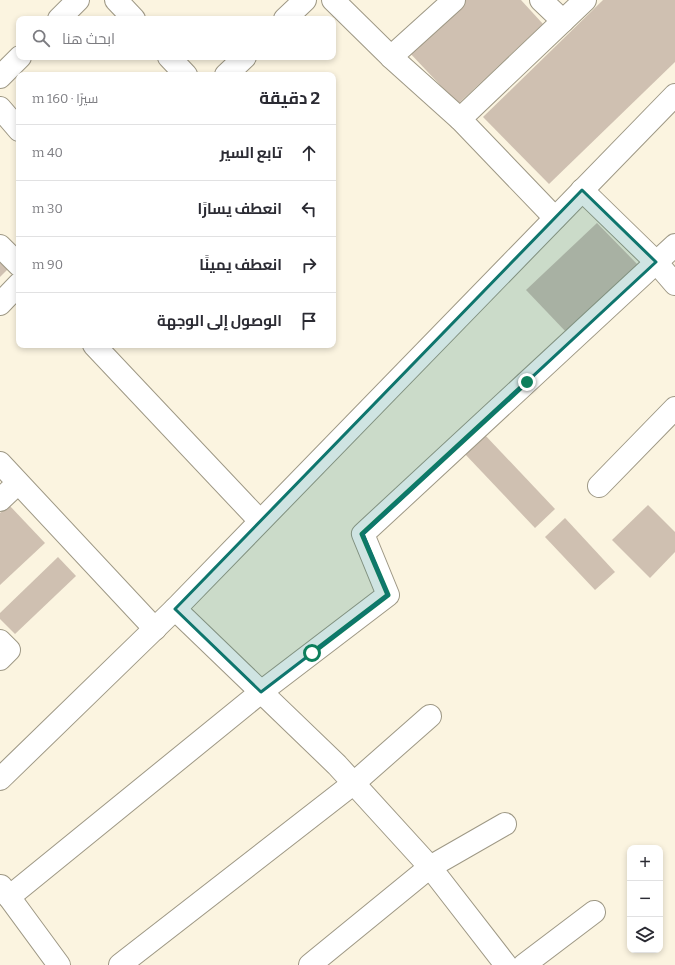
<!DOCTYPE html>
<html lang="ar">
<meta charset="utf-8">
<style>
:root{--surface:#fff;--page:#f7f7f7;--text:#2b2b33;--muted:#7c7c81;--line:#e1e1e2}
body{margin:0;font-family:Bitter,Cairo,serif;background:var(--page);color:var(--text);direction:rtl}
.controls{position:absolute;right:12px;bottom:12px;display:grid;overflow:hidden;border-radius:8px;box-shadow:0 2px 6px #0003}
.controls button{width:36px;height:36px;display:grid;place-items:center;padding:0;border:0;border-bottom:1px solid var(--line);background:var(--surface);color:var(--text);font:20px sans-serif}
.stop{position:absolute;width:12px;height:12px;margin:-9px;border:3px solid #0d7f5c;border-radius:50%;background:#fff}
.stop.end{background:#0d7f5c;border-color:#fff;box-shadow:0 1px 4px #0008}
.list{margin:0;padding:0;list-style:none}
h2{display:flex;justify-content:space-between;align-items:center;height:52px;margin:0;padding:0 16px;font-size:17px}
h2 small{font-size:13px;font-weight:400;color:var(--muted)}
.list li{display:grid;grid-template-columns:26px 1fr auto;gap:12px;align-items:center;box-sizing:border-box;height:56px;padding:0 16px;border-top:1px solid var(--line)}
.list b{display:block;font-size:15px;white-space:nowrap}
.list em{font-size:13px;font-style:normal;color:var(--muted)}
.icon{flex:none;width:22px;height:22px;fill:none;stroke:currentColor;stroke-width:2;stroke-linecap:round;stroke-linejoin:round}
.map{position:relative;flex:none;width:675px;height:965px;overflow:hidden;direction:ltr}
.search{position:absolute;background:var(--surface);box-shadow:0 2px 6px #0003;left:16px;top:16px;width:320px;height:44px;display:flex;align-items:center;gap:10px;box-sizing:border-box;padding:0 14px;border-radius:8px;color:var(--muted);font-size:15px}
.panel{position:absolute;background:var(--surface);box-shadow:0 2px 6px #0003;left:16px;top:72px;width:320px;height:276px;border-radius:8px;direction:rtl}
.map>svg:first-child{display:block}
.building{fill:#cfc0b1}
.lines{fill:none;stroke-linecap:round;stroke-linejoin:round}
.minor-casing{stroke:#9e9885;stroke-width:24}
.minor{stroke:#fff;stroke-width:22}
.route{stroke:#0d7f5c;stroke-width:5}
.marked{fill:#0f766e;fill-opacity:0.2;stroke:#0f766e;stroke-width:3;stroke-linejoin:round}
</style>
<div class="map">
<svg width="675" height="965" viewBox="0 0 675 965">
<rect width="100%" height="100%" fill="#fbf4e0"/>
<g class="building">
<polygon points="463,0 521,0 543,24 458,104 408,51"/>
<polygon points="603,0 675,0 675,62 549,184 483,117"/>
<polygon points="597,223 638,265 567,333 526,290"/>
<polygon points="0,255 11,266 0,277"/>
<polygon points="484,434 555,509 535,528 464,453"/>
<polygon points="9,505 45,543 0,585 0,513"/>
<polygon points="648,505 675,532 675,552 650,578 612,540"/>
<polygon points="565,518 615,572 595,590 545,537"/>
<polygon points="58,557 76,576 15,634 0,619 0,613"/>
</g>
<g class="lines">
<g class="minor-casing">
<g id="minor">
<polyline points="116,0 134,19"/>
<polyline points="333,0 391,57"/>
<polyline points="454,0 391,57 460,119"/>
<polyline points="541,0 563,21"/>
<polyline points="59,19 78,0"/>
<polyline points="285,19 305,0"/>
<polyline points="169,57 186,75"/>
<polyline points="226,75 245,57"/>
<polyline points="0,77 20,57"/>
<polyline points="0,108 19,130"/>
<polyline points="582,190 656,262 675,284"/>
<polyline points="555,218 460,119 585,0"/>
<polyline points="0,246 19,265"/>
<polyline points="0,304 19,284"/>
<polyline points="94,345 260,521"/>
<polyline points="0,463 155,629"/>
<polyline points="599,486 675,408"/>
<polyline points="0,500 18,483"/>
<polyline points="175,609 337,765 430,867 506,965"/>
<polyline points="0,641 9,650 0,659"/>
<polyline points="0,779 175,609 675,95"/>
<polyline points="1,886 59,965"/>
<polyline points="9,897 261,692 388,595 363,534 675,245"/>
<polyline points="120,965 354,783 430,716"/>
<polyline points="310,965 430,867 505,824"/>
<polyline points="524,965 594,912"/>
</g>
</g>
<use href="#minor" class="minor"/>
</g>
<g class="lines">
<polyline class="route" points="312,653 388,595 362,534 527,382"/>
</g>
<path class="marked" d="M582 190 656 262 363 534 388 595 261 692 175 609Z"/>
</svg>
<div class="controls">
<button>+</button>
<button>−</button>
<button><svg class="icon" aria-label="layers" viewBox="0 0 24 24"><path d="M12 4l9 5-9 5-9-5zM3 14l9 5 9-5"/></svg></button>
</div>
<div class="stop" style="left:312px;top:653px"></div>
<div class="stop end" style="left:527px;top:382px"></div>
<div class="search"><svg class="icon" aria-label="search" viewBox="0 0 24 24"><circle cx="10" cy="10" r="6"/><path d="M15 15l6 6"/></svg>ابحث هنا</div>
<section class="panel">
<h2>2 دقيقة<small>سيرًا · 160 m</small></h2>
<ul class="list">
<li><svg class="icon" aria-label="ahead" viewBox="0 0 24 24"><path d="M12 20V5M6 11l6-6 6 6"/></svg><div><b>تابع السير</b></div><em>40 m</em></li>
<li><svg class="icon" aria-label="left" viewBox="0 0 24 24"><path d="M17 20v-9H6M10 6l-5 5 5 5"/></svg><div><b>انعطف يسارًا</b></div><em>30 m</em></li>
<li><svg class="icon" aria-label="right" viewBox="0 0 24 24"><path d="M7 20v-9h11M14 6l5 5-5 5"/></svg><div><b>انعطف يمينًا</b></div><em>90 m</em></li>
<li><svg class="icon" aria-label="arrive" viewBox="0 0 24 24"><path d="M6 21V4h12l-3 4 3 4H6"/></svg><div><b>الوصول إلى الوجهة</b></div></li>
</ul>
</section>
</div>
